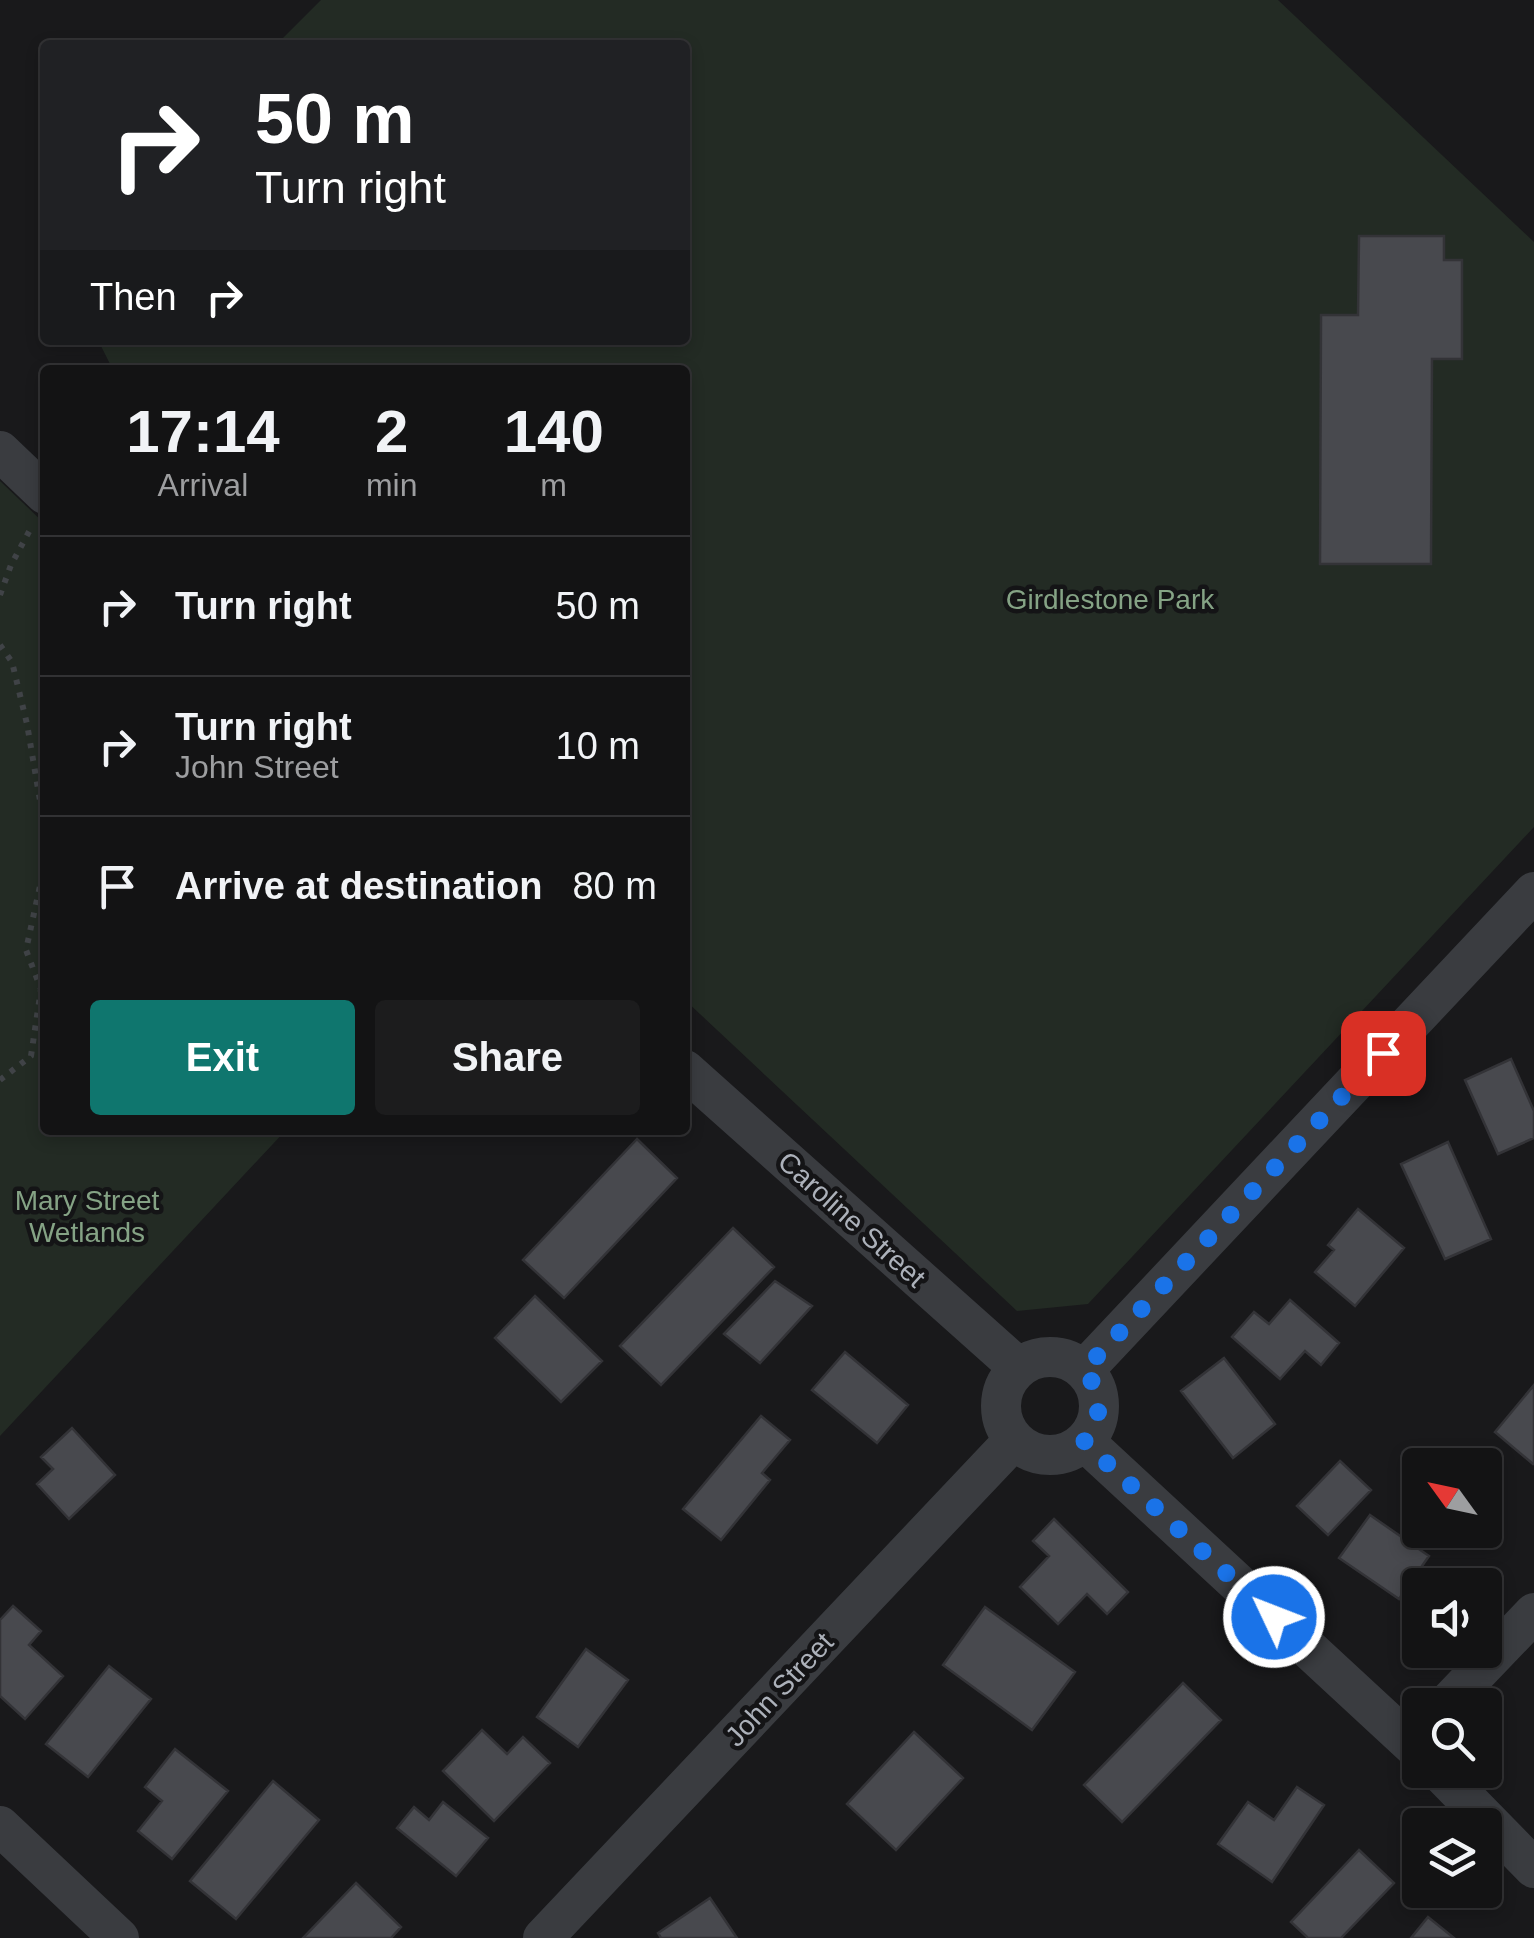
<!DOCTYPE html>
<html lang="en">
<head>
<meta charset="utf-8">
<style>
  :root { --surface:#131314; --page:#1c1c1d; --text:#f1f3f6; --muted:#9d9ea0; --line:#323234; --accent:#0f766e }
  body { margin:0; font-family:Arial,sans-serif; background:var(--page); color:var(--text); height:100vh; display:flex; flex-direction:column; font-size:38px; white-space:nowrap }
  * { box-sizing:border-box; margin:0 }
  p { font-size:32px; color:var(--muted) }
  .icon { flex:none; width:55px; height:55px; fill:none; stroke:currentColor; stroke-width:2; stroke-linecap:round; stroke-linejoin:round }
  .map { position:relative; flex:1; overflow:hidden }
  .side { position:absolute; left:40px; top:365px; width:650px; height:770px; display:flex; flex-direction:column; background:var(--surface); border-radius:10px; box-shadow:0 5px 15px #0003,0 0 0 2px var(--line) }
  .side>* { flex:none }
  .top-card { position:absolute; left:40px; top:40px; width:650px; height:305px; border-radius:10px; box-shadow:0 5px 15px #0003,0 0 0 2px var(--line); background:#202124; color:#fff; overflow:hidden }
  .needle { width:65px; rotate:303deg }
  .controls { position:absolute; left:1402px; top:1448px; display:grid; gap:20px }
  .controls a { display:grid; place-items:center; width:100px; height:100px; border-radius:10px; background:var(--surface); box-shadow:0 5px 15px #0003,0 0 0 2px var(--line); font-size:50px }
  .pin { position:absolute; display:grid; place-items:center; width:85px; height:85px; color:#fff; margin:-42px; border-radius:20px; box-shadow:0 5px 15px #0006 }
  .me { position:absolute; width:110px; margin:-55px; rotate:313deg; stroke-linejoin:round; filter:drop-shadow(0 0 8px #0008) }
  .turn { display:flex; align-items:center; gap:35px; height:210px; padding:0 50px; font-size:45px }
  .turn .icon { width:130px; height:130px; stroke-width:2.5 }
  .turn b { display:block; font-size:70px; line-height:85px }
  .then { display:flex; align-items:center; height:95px; padding:0 50px; background:#0003; gap:20px; font-size:38px }
  .eta { display:flex; justify-content:space-evenly; align-items:center; height:170px; text-align:center }
  .eta b { font-size:60px; font-weight:800; line-height:70px }
  .cta { display:flex; gap:20px; margin-top:auto; padding:20px 50px }
  .cta a { flex:1; height:115px; border-radius:10px; background:var(--accent); color:#fff; font-size:40px; font-weight:800; line-height:115px; text-align:center }
  .cta a+a { background:var(--page); color:var(--text) }
  ul { padding:0; list-style:none }
  li { display:flex; align-items:center; gap:30px; height:140px; padding:0 50px; border-top:2px solid var(--line) }
  li div { flex:1 }
  li b { display:block; font-size:38px }
  li em { font-style:normal }
  .map>svg:first-child { display:block }
  .green { fill:#232b24 }
  .building { fill:#48494e; stroke:#333337; stroke-width:2.5 }
  .lines { fill:none; stroke-linecap:round; stroke-linejoin:round }
  .path { stroke:#404347; stroke-width:6; stroke-dasharray:5 8; stroke-linecap:butt }
  .minor { stroke:#3a3c40; stroke-width:40 }
  .route { stroke:#1a73e8; stroke-width:18; stroke-dasharray:0 32.4 }
  .labels { text-anchor:middle; stroke-width:9; stroke-linejoin:round; paint-order:stroke }
  .park-label { font-size:28px; fill:#85a385; stroke:#141416 }
  .street-label { font-size:28px; fill:#acb1ba; stroke:#141416 }
</style>
</head>
<body>
<div class="map">
<svg width="1534" height="1938" viewBox="0 0 1534 1938">
  <rect width="100%" height="100%" fill="#19191b"/>
  <path class="green" d="M321,0H1278L1534,242V827L1088,1304L1017,1311L685,1000V370H113L98,340H685V45H276Z
    M0,481L45,524V1130H286L0,1436Z"/>
  <path class="building" d="M1359,236H1444V260H1462V359H1432L1431,564H1320L1321,315H1358Z
    M1511,1059L1534,1111V1138L1498,1154L1465,1080Z
    M637,1139L677,1178L564,1298L523,1260Z
    M1448,1142L1491,1239L1445,1259L1401,1164Z
    M1358,1209L1404,1248L1355,1306L1315,1272L1334,1250L1328,1245Z
    M733,1228L774,1267L661,1385L620,1346Z
    M775,1281L812,1306L760,1363L724,1334Z
    M535,1296L602,1361L561,1402L495,1338Z
    M1290,1300L1339,1343L1321,1365L1305,1351L1280,1379L1232,1337L1254,1312L1269,1324Z
    M845,1352L908,1405L877,1443L812,1390Z
    M1224,1358L1275,1424L1233,1458L1181,1391Z
    M1534,1385V1463L1533,1464L1495,1432Z
    M761,1416L790,1440L762,1473L770,1480L721,1540L683,1509Z
    M72,1428L115,1475L69,1519L37,1484L53,1469L41,1457Z
    M1340,1461L1371,1490L1328,1535L1297,1506Z
    M1370,1515L1429,1556L1399,1599L1339,1558Z
    M1054,1519L1128,1592L1107,1614L1087,1594L1058,1624L1020,1587L1049,1556L1033,1541Z
    M1453,1530H1479L1466,1543Z
    M13,1606L41,1631L29,1645L63,1676L25,1719L0,1696V1620Z
    M985,1607L1075,1672L1032,1730L943,1665Z
    M586,1649L628,1680L578,1747L537,1717Z
    M109,1666L151,1699L88,1777L46,1744Z
    M1183,1683L1221,1720L1122,1822L1084,1785Z
    M482,1730L507,1754L523,1737L550,1763L494,1821L443,1771Z
    M914,1732L963,1778L896,1850L847,1804Z
    M175,1749L228,1791L172,1859L138,1831L162,1801L145,1787Z
    M273,1781L319,1820L236,1919L190,1881Z
    M1297,1787L1324,1805L1272,1882L1218,1844L1248,1802L1274,1820Z
    M443,1802L488,1838L456,1876L397,1828L414,1807L429,1820Z
    M1359,1850L1394,1883L1341,1938H1308L1291,1922Z
    M356,1883L401,1927L391,1938H303Z
    M710,1898L737,1938H661L658,1933Z
    M1428,1917L1454,1938H1411Z"/>
  <g class="lines">
    <path class="path" d="M0,595L11,565L31,528
      M0,645L12,662L27,724L45,830
      M0,1080L31,1056L41,989L26,950L45,863"/>
    <path class="minor" d="M0,451L45,494
      M685,1070L1019,1368
      M1001 1406a49 49 0 1 1 98 0a49 49 0 1 1-98 0Z
      M1084,1370L1534,892
      M1084,1441L1420,1752
      M1446,1705L1534,1613
      M1438,1770L1534,1868
      M0,1826L119,1938
      M543,1938L1014,1440"/>
  </g>
  <g class="lines">
    <path class="route" d="M1274,1617L1084,1442C1103,1415 1104,1396 1084,1370L1383,1053"/>
  </g>
  <g class="labels">
    <g class="park-label">
      <text x="1110" y="609">Girdlestone Park</text>
      <text x="87" y="1210">Mary Street<tspan x="87" dy="32">Wetlands</tspan></text>
    </g>
    <g class="street-label">
      <text transform="translate(852 1219) rotate(42)" y="10">Caroline Street</text>
      <text transform="translate(779 1689) rotate(-47)" y="10">John Street</text>
    </g>
  </g>
</svg>
<div class="controls">
<a><svg class="needle" viewBox="-14 -14 28 28"><path d="M0-13l5 13h-10z" fill="#e53935"/><path d="M0 13l5-13h-10z" fill="#9d9ea0"/></svg></a>
<a><svg class="icon" aria-label="sound" viewBox="0 0 24 24"><path d="M4 9h4l5-4v14l-5-4H4zM17 9q2 3 0 6"/></svg></a>
<a><svg class="icon" aria-label="search" viewBox="0 0 24 24"><circle cx="10" cy="10" r="6"/><path d="M15 15l6 6"/></svg></a>
<a><svg class="icon" aria-label="layers" viewBox="0 0 24 24"><path d="M12 4l9 5-9 5-9-5zM3 14l9 5 9-5"/></svg></a>
</div>
<div class="pin" style="left:1383px;top:1053px;background:#d93025"><svg class="icon" aria-label="arrive" viewBox="0 0 24 24"><path d="M6 21V4h12l-3 4 3 4H6"/></svg></div>
<svg class="me" style="left:1274px;top:1617px" viewBox="-20 -20 40 40"><circle r="17" fill="#1a73e8" stroke="#fff" stroke-width="3"/><path d="M0-11L8 9 0 5-8 9z" fill="#fff"/></svg>
<div class="top-card">
<div class="turn"><svg class="icon" aria-label="right" viewBox="0 0 24 24"><path d="M7 20v-9h11M14 6l5 5-5 5"/></svg><div><b>50 m</b>Turn right</div></div>
<div class="then">Then<svg class="icon" aria-label="right" viewBox="0 0 24 24"><path d="M7 20v-9h11M14 6l5 5-5 5"/></svg></div>
</div>
<section class="side">
<div class="eta">
<div><b>17:14</b><p>Arrival</p></div>
<div><b>2</b><p>min</p></div>
<div><b>140</b><p>m</p></div>
</div>
<ul>
<li><svg class="icon" aria-label="right" viewBox="0 0 24 24"><path d="M7 20v-9h11M14 6l5 5-5 5"/></svg><div><b>Turn right</b></div><em>50 m</em></li>
<li><svg class="icon" aria-label="right" viewBox="0 0 24 24"><path d="M7 20v-9h11M14 6l5 5-5 5"/></svg><div><b>Turn right</b><p>John Street</p></div><em>10 m</em></li>
<li><svg class="icon" aria-label="arrive" viewBox="0 0 24 24"><path d="M6 21V4h12l-3 4 3 4H6"/></svg><div><b>Arrive at destination</b></div><em>80 m</em></li>
</ul>
<div class="cta"><a>Exit</a><a>Share</a></div>
</section>
</div>
</body>
</html>
